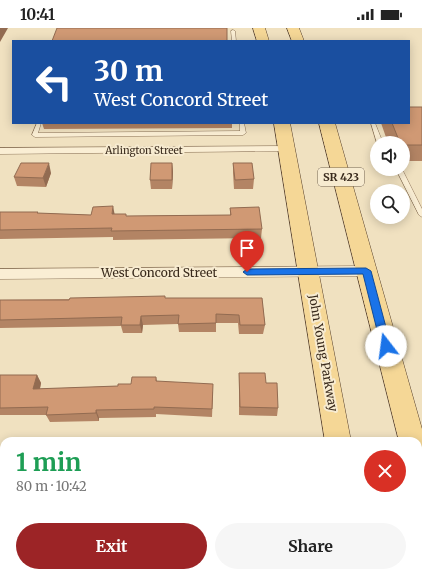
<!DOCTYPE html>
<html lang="en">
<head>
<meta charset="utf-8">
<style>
  :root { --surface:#fff; --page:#f6f6f6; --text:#222; --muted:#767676; --accent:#9c2426 }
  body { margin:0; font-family:Merriweather,serif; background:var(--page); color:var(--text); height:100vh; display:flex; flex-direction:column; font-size:15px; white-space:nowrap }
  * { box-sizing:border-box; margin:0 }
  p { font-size:13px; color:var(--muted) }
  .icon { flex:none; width:22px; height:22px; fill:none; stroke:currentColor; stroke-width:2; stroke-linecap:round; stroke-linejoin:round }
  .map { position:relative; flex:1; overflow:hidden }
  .panel { position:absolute; left:0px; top:409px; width:422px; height:140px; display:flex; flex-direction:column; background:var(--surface); border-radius:12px 12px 0 0; box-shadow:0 2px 10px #0003 }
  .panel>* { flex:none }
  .guide { position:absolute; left:12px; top:12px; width:398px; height:84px; border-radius:0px; box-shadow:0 2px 10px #0003; background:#1a4fa0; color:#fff; overflow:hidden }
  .controls { position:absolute; left:370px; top:108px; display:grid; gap:8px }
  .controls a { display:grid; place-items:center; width:40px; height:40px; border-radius:50%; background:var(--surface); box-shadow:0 2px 10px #0003; font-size:20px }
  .pin { position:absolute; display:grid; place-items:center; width:34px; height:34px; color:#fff; margin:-41px -17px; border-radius:50% 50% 50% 0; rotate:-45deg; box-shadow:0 0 4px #0007 }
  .pin .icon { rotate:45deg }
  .me { position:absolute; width:44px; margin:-22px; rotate:345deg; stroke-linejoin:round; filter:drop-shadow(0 0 3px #0008) }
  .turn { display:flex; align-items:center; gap:14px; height:84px; padding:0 16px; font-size:18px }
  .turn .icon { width:52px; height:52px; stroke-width:2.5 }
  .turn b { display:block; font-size:28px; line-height:34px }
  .round { display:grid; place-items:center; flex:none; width:42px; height:42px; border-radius:21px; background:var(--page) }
  .headline { display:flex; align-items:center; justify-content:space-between; height:68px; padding:0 16px }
  h1 { font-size:24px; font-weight:700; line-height:30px; color:#1e9e55 }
  .primary-button { display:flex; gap:8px; margin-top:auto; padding:8px 16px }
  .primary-button a { flex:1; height:46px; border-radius:24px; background:var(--accent); color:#fff; font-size:16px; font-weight:700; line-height:46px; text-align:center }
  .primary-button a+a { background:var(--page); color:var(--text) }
  .status { display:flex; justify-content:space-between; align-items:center; height:28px; padding:0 20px; background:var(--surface); direction:ltr }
  .status svg { height:11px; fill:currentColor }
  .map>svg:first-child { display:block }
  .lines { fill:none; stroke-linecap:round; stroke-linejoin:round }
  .service-casing { stroke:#8a7257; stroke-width:1 }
  .minor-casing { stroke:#8a7257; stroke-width:1 }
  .primary-casing { stroke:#57402c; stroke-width:1 }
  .service { fill:#faeed4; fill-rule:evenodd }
  .minor { fill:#faeed4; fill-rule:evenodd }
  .primary { fill:#f5d796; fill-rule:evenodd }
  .wall { fill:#b38464 }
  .shaded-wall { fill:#926b51 }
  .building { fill:#d09974; stroke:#926b51 }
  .route { fill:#1a73e8; stroke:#114b97 }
  .labels { text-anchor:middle; stroke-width:4; stroke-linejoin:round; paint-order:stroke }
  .far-street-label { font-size:10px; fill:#392a1c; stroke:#f7ebd0 }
  .shield { fill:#f7ebd0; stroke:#726452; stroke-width:1 }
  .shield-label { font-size:11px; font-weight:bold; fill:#392a1c }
  .street-label { font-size:12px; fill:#392a1c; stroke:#f7ebd0 }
</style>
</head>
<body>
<div class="status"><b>10:41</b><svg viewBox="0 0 49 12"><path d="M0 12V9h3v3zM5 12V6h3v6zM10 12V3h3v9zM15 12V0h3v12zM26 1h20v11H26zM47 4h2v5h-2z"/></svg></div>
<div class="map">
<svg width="422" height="549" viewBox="0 0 422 549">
  <rect width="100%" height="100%" fill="#f0e1c0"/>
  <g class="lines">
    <defs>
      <path id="service" d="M233,2L235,3L236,13H232L231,3Z
        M37,95H41L38,105L240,103V95H244L246,105L243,107L35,109L32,107Z
        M371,95H375L383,115H377Z
        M396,141H402L422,181V189L419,187Z"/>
      <path id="minor" d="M287,118L291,119L293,121L291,123L0,126V120Z
        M367,238L372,239L374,243L372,247L367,248L0,251V241Z
        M0,441H4V461H0Z"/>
      <path id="primary" d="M253,0H265L269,13H257Z
        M287,0H299L304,13H292Z
        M274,95H290L351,413H325Z
        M319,95H335L422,401V421L418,423L422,425V467L418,465V413H399Z
        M345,545H377V549H345Z"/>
    </defs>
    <use href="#service" class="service-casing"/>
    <use href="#minor" class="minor-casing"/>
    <use href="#primary" class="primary-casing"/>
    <use href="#service" class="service"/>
    <use href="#minor" class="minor"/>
    <use href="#primary" class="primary"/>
  </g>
  <path class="wall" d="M422,79V133H403V115H388L381,95H409Z
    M42,95H232V100L44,101Z
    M172,135L173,144L172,161H151L150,152Z
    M233,135L254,151L253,161H234L233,145Z
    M51,145L46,159L17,158L14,149Z
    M230,180L262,201L261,210L113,212V209L0,211V184L91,187L115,186L127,188L230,187Z
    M165,270H262L265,297L263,306H239L238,295H216V304H179L178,296L143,297L142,305H123L121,298L0,300V272Z
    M239,345L266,355L278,380L277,388L239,387Z
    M0,347H37L41,355L40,361L118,358L131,356L156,349L157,353L213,364L212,389L156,386V389L99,390V393L50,394L46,387H0Z
    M4,545H294L295,549H261L260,547L154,549H0Z"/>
  <path class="shaded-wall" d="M0,0H8L0,14Z
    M49,135L51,145L46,159L43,150Z
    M172,135L173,144L172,161Z
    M113,178L115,188L112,186Z
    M141,288L143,297L142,305L140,297Z
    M37,347L41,355L38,369L33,361Z
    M96,382L99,390V393L96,385Z
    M62,546L65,549H61Z"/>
  <path class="building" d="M57,0H227V13H52Z
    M409,79H422V117H403V115H400L392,95H409Z
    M21,135H49L43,150L14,149Z
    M151,135H172V152H150Z
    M233,135H252L254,151L235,152Z
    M113,178L112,186H126V188L231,187L230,180L259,179L262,201L111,203L112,200L0,202V184H38L37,185L91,187L93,179Z
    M165,268V270H262L265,297H240L239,287L216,286V295L178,296L179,287L141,288L140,297H121L122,289L0,292V272H69L70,270Z
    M239,345H265L266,355H277L278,380L240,379Z
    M0,347H37L33,361L118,358V356H131L132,349H156V353L213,356L212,381L154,379V381L96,382V385L46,387L48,379L0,380Z
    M0,513H4V545H152L151,549H120V547L62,546L61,549H0Z
    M198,545H231V549H198Z
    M262,545H294L295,549H262Z"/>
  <path class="route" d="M366,240L371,243L391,318L390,320H383L381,318L363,246L247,247L243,244L247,241Z"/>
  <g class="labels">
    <g class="far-street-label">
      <text x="144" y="126">Arlington Street</text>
    </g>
    <rect class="shield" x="318" y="140" width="46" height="18" rx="3"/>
    <g class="shield-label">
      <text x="341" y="153">SR 423</text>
    </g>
    <g class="street-label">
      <text x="159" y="249">West Concord Street</text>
      <text transform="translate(323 325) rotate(80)" y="4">John Young Parkway</text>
    </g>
  </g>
</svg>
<div class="controls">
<a><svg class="icon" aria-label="sound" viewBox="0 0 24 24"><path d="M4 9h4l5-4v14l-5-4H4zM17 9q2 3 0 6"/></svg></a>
<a><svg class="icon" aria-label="search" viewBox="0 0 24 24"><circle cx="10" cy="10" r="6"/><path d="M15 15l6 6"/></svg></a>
</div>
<div class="pin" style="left:247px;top:244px;background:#d93025"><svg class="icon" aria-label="arrive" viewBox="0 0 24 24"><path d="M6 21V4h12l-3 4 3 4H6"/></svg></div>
<svg class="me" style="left:386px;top:318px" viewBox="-20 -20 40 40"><circle r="19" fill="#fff"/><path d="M0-13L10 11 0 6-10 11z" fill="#1a73e8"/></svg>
<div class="guide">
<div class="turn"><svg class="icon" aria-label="left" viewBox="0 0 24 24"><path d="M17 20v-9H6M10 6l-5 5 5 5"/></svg><div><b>30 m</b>West Concord Street</div></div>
</div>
<section class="panel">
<div class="headline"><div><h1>1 min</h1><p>80 m · 10:42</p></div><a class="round" style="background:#d93025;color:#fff"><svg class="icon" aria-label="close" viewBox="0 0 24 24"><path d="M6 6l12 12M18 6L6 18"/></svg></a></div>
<div class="primary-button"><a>Exit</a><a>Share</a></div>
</section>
</div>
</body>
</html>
